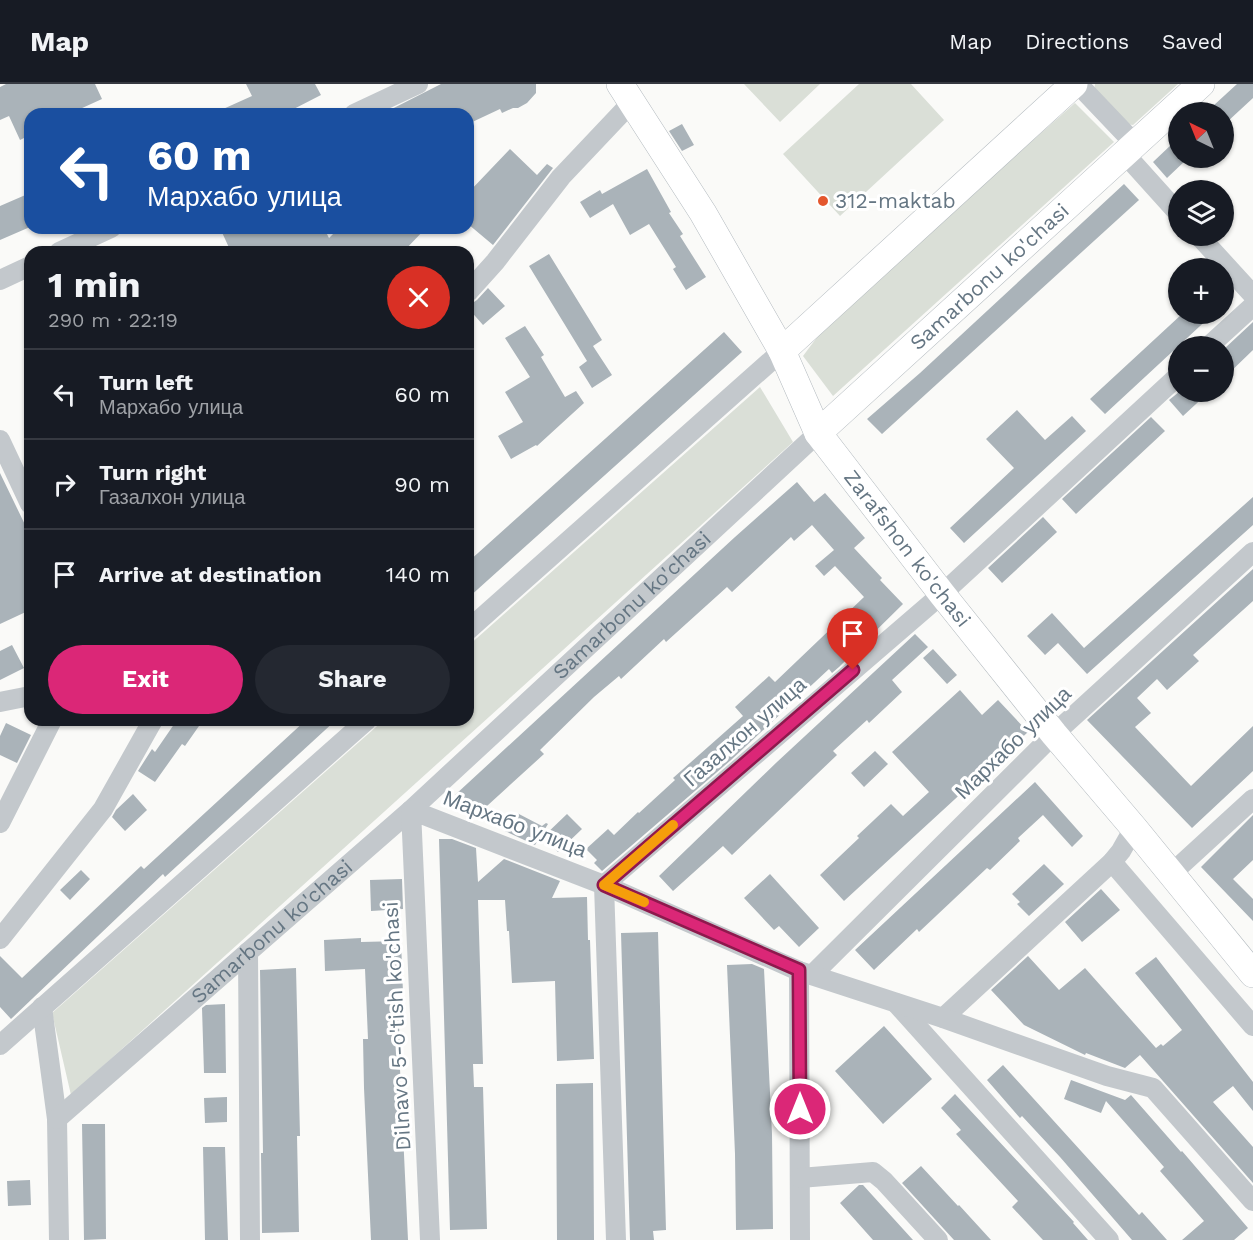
<!DOCTYPE html>
<html lang="en">
<head>
<meta charset="utf-8">
<style>
  :root { --surface:#171b24; --page:#242831; --text:#f1f3f6; --muted:#9ea1a6; --line:#363941; --accent:#db2777 }
  body { margin:0; font-family:"Work Sans",sans-serif; background:var(--page); color:var(--text); height:100vh; display:flex; flex-direction:column; font-size:22px; white-space:nowrap }
  * { box-sizing:border-box; margin:0 }
  p { font-size:20px; color:var(--muted) }
  .icon { flex:none; width:33px; height:33px; fill:none; stroke:currentColor; stroke-width:2; stroke-linecap:round; stroke-linejoin:round }
  .map { position:relative; flex:1; overflow:hidden }
  .sheet { position:absolute; left:24px; top:162px; width:450px; height:480px; display:flex; flex-direction:column; background:var(--surface); border-radius:18px; box-shadow:0 2px 4px #0004 }
  .sheet>* { flex:none }
  .hud { position:absolute; left:24px; top:24px; width:450px; height:126px; border-radius:18px; box-shadow:0 2px 4px #0004; background:#1a4fa0; color:#fff; overflow:hidden }
  .needle { width:39px; rotate:317deg }
  .tools { position:absolute; left:1168px; top:18px; display:grid; gap:12px }
  .tools a { display:grid; place-items:center; width:66px; height:66px; border-radius:50%; background:var(--surface); box-shadow:0 2px 4px #0004; font-size:30px }
  .pin { position:absolute; display:grid; place-items:center; width:51px; height:51px; color:#fff; margin:-62px -26px; border-radius:50% 50% 50% 0; rotate:-45deg; box-shadow:0 0 6px #0007 }
  .pin .icon { rotate:45deg }
  .me { position:absolute; width:66px; margin:-33px; rotate:0deg; stroke-linejoin:round; filter:drop-shadow(0 0 4px #0008) }
  .turn { display:flex; align-items:center; gap:21px; height:126px; padding:0 24px; font-size:27px }
  .turn .icon { width:78px; height:78px; stroke-width:2.5 }
  .turn b { display:block; font-size:42px; line-height:51px }
  .round { display:grid; place-items:center; flex:none; width:63px; height:63px; border-radius:32px; background:var(--page) }
  .summary { display:flex; align-items:center; justify-content:space-between; height:102px; padding:0 24px }
  h1 { font-size:36px; font-weight:700; line-height:45px }
  .action { display:flex; gap:12px; margin-top:auto; padding:12px 24px }
  .action a { flex:1; height:69px; border-radius:36px; background:var(--accent); color:#fff; font-size:24px; font-weight:700; line-height:69px; text-align:center }
  .action a+a { background:var(--page); color:var(--text) }
  ul { padding:0; list-style:none }
  li { display:flex; align-items:center; gap:18px; height:90px; padding:0 24px; border-top:2px solid var(--line) }
  li div { flex:1 }
  li b { display:block; font-size:22px }
  li em { font-style:normal }
  header { display:flex; align-items:center; gap:36px; box-sizing:border-box; height:84px; padding:0 30px; background:var(--surface); border-bottom:2px solid var(--line) }
  header strong { font-size:28px }
  nav { display:flex; gap:33px; margin-inline-start:auto; font-size:21px }
  .map>svg:first-child { display:block }
  .green { fill:#dadfd7 }
  .building { fill:#aab3b9 }
  .lines { fill:none; stroke-linecap:round; stroke-linejoin:round }
  .secondary-casing { stroke:#b3babf; stroke-width:28 }
  .street { stroke:#c3c8cc; stroke-width:20 }
  .secondary { stroke:#fff; stroke-width:27 }
  .route-casing { stroke:#8e194d; stroke-width:15 }
  .route { stroke:#db2777; stroke-width:10 }
  .slow { stroke:#f59e0b; stroke-width:10 }
  .poi-dot { fill:#e4572e; stroke:#fff; stroke-width:2 }
  .labels { text-anchor:middle; stroke-width:6; stroke-linejoin:round; paint-order:stroke }
  .poi-label { font-size:21px; fill:#657683; stroke:#fff; text-anchor:start }
  .street-label { font-size:21px; fill:#657683; stroke:#fff }
</style>
</head>
<body>
<header>
<strong>Map</strong>
<nav><a>Map</a><a>Directions</a><a>Saved</a></nav>
</header>
<div class="map">
<svg width="1253" height="1156" viewBox="0 0 1253 1156">
  <rect width="100%" height="100%" fill="#fafaf8"/>
  <path class="green" d="M744,0H820L780,38Z
    M859,0H911L944,36L840,132L783,70Z
    M1095,0H1178L1133,41L1126,40L1094,7Z
    M1075,19L1114,58L833,312L803,272L830,236Z
    M760,303L793,358L71,1011L52,929L384,636H468V562Z"/>
  <path class="building" d="M6,0H95L102,15L69,30H30V51L20,56L9,32L0,36V3Z
    M246,0H315L321,11L284,30H212L252,12Z
    M441,0H536V9L527,19L518,24H513L502,29L500,25L468,40V30H382Z
    M1237,0H1253V14L1227,38L1224,34V28H1219L1213,22Z
    M682,40L694,61L682,67L669,47Z
    M1172,60L1179,68V74L1186,76L1167,94L1153,78Z
    M510,65L537,91L547,80L553,84L493,161L468,140V109Z
    M647,85L671,128L669,129L683,150L680,152L706,193L686,206L673,185L676,183L649,140L630,151L613,120L590,134L580,118L600,106L602,110Z
    M1124,100L1139,116L882,350L867,335L920,289Z
    M30,109V143L0,156V122Z
    M220,144H324L329,154L339,144H426L403,168H231Z
    M549,170L602,256L593,262L612,291L592,304L579,283L587,277L529,182Z
    M488,204L505,222L483,241L468,224V222L477,216Z
    M1182,230H1213L1105,330L1090,315Z
    M1253,238V266L1224,294V265Z
    M525,242L544,271L541,273L565,313L576,307L584,319L537,362L536,361L511,375L498,352L523,338L505,308L530,293L505,254Z
    M724,248L742,268L468,514V478Z
    M1179,308H1209L1183,332L1169,316Z
    M1017,326L1045,356L1072,332L1086,347L964,459L950,444L1014,384L986,355Z
    M1151,333L1165,347L1076,430L1062,415Z
    M0,389L30,451V526L0,540Z
    M797,398L814,418L825,409L865,454L854,464L882,494L880,496L903,520L839,583L832,589L829,585L731,676L602,787L594,779L597,776L586,765L608,745L614,751L638,728L639,729L675,696L673,694L743,632L735,623L769,592L775,598L864,513L835,482L824,492L815,482L834,466L812,441L794,457L791,453L732,508L727,503L666,558L664,555L621,595L619,592L594,613L540,666L544,670L476,732L455,711L735,453Z
    M1253,413V441L1087,590L1058,559L1045,571L1027,552L1052,529L1084,564Z
    M1043,433L1057,448L1002,499L988,484Z
    M1253,485V517L1193,571L1199,577L1167,606L1157,595L1137,614L1151,629L1135,643L1191,702L1253,642V687L1192,744L1087,636Z
    M915,550L928,563L892,596L902,608L869,639L867,636L833,667L837,671L732,771L723,762L673,807L659,792L777,678Z
    M12,561L24,584L0,596V567Z
    M933,565L957,591L947,600L923,574Z
    M960,606L982,631L998,616L1028,648L844,817L820,791L859,754L857,752L891,720L903,732L929,708L892,668Z
    M177,636H191L199,642L185,662L182,660L155,698L138,687L152,665L155,668Z
    M306,636H336L165,793L163,790L11,935L0,923V872L22,894L141,782L144,785Z
    M6,639L31,651L17,679L0,671V652Z
    M875,667L888,680L864,703L851,689Z
    M1035,698L1083,752L1072,763L1043,731L1018,754L1020,757L990,786L987,784L919,848L917,845L874,886L855,866Z
    M133,710L147,726L125,747L112,733L116,726Z
    M517,729L542,742L546,739L548,740L535,761L505,747Z
    M567,730L582,745L558,768L543,753Z
    M1253,731V776L1233,795L1253,815V837L1201,783Z
    M439,755H452L476,764L478,798L504,775L560,797L552,814L587,813L588,856H590L594,975L557,977L555,897L512,899L509,847H507L505,816H478L483,980H473L474,1003H483L487,1145L450,1146Z
    M1044,780L1064,800L1029,832L1017,820L1020,818L1012,810Z
    M81,786L90,795L70,816L60,806Z
    M770,790L819,844L799,863L779,842L774,846L744,814Z
    M402,795L403,825L371,827L370,796Z
    M1101,805L1120,826L1082,858L1065,838Z
    M658,848L666,1146L653,1147L654,1156H630L621,849Z
    M361,854V858L401,857L404,935H399L400,985L408,1156H371L364,1004L363,955H368L365,885L325,887L324,856Z
    M1028,872L1059,906L1085,884L1156,964L1161,960L1163,962L1182,946L1135,889L1156,873L1253,998V1027L1233,1002L1213,1018L1253,1063V1099L1140,971L1125,984L1086,969L1085,971L1024,941L991,906Z
    M752,880L764,885L772,1050L773,1145L736,1146L735,1070L727,881Z
    M296,884L300,1052H297L299,1148L262,1149L261,1069H263L260,886Z
    M225,920L226,989H204L202,924L206,921Z
    M884,942L932,995L883,1040L835,987Z
    M1003,981L1139,1131L1142,1128L1167,1156H1132L1060,1073L1022,1032L1020,1034L987,996Z
    M1071,996L1125,1016L1131,1011L1181,1068L1182,1067L1248,1144L1234,1156H1182L1204,1137L1160,1087L1164,1083L1106,1017L1101,1029L1064,1015Z
    M593,999L594,1156H557L556,1000Z
    M955,1010L1074,1138L1073,1139L1088,1156H1043L1012,1123L1018,1117L956,1050L961,1046L941,1024Z
    M227,1013V1038L205,1039L204,1014Z
    M82,1040H105L106,1155L84,1156Z
    M203,1063H225L228,1156H205Z
    M921,1082L958,1122L959,1121L991,1156H954L902,1099Z
    M30,1096L31,1121L8,1122L7,1097Z
    M859,1101H863L913,1156H873L840,1119Z"/>
  <g class="lines">
    <defs>
      <g id="secondary">
        <path id="s2" d="M620,0L703,129L782,267L818,349L942,510L1054,650L1134,744L1253,890"/>
        <path d="M782,267L1074,0"/>
        <path id="s3" d="M818,349L1201,0"/>
      </g>
    </defs>
    <use href="#secondary" class="secondary-casing"/>
    <g class="street">
      <path d="M1078,0L1135,60"/>
      <path d="M354,30L418,0"/>
      <path d="M1124,69L1179,130"/>
      <path d="M1199,152L1253,211"/>
      <path d="M59,168L111,144"/>
      <path d="M0,196L30,182"/>
      <path d="M468,208L495,178L561,93L631,19"/>
      <path d="M1209,262L1253,222"/>
      <path d="M0,356L30,420"/>
      <path d="M468,546L782,267"/>
      <path d="M0,618L30,612"/>
      <path d="M0,739L52,636"/>
      <path d="M1112,778L1253,942"/>
      <path d="M1171,790L1253,715"/>
      <path d="M0,855L103,725L153,636"/>
      <path d="M248,868L250,1156"/>
      <path d="M799,887L800,1156"/>
      <path d="M812,891L1054,650L1253,468"/>
      <path d="M896,919L1109,1156"/>
      <path d="M42,923L57,1035L59,1156"/>
      <path d="M943,934L1112,778L1121,767L1134,744"/>
      <path d="M0,961L367,636"/>
      <path id="s1" d="M57,1035L411,726L818,349"/>
      <path d="M800,1094L873,1088L884,1097L938,1156"/>
      <path d="M430,1156L411,726L604,801L799,887L943,934L1107,992L1153,1004L1253,1117"/>
      <path d="M616,1156L604,801L942,510L1179,291"/>
    </g>
    <use href="#secondary" class="secondary"/>
  </g>
  <g class="lines">
    <defs>
      <path id="route" d="M800,1025L799,886L604,801L853,586"/>
    </defs>
    <use href="#route" class="route-casing"/>
    <use href="#route" class="route"/>
    <path class="slow" d="M644,818L604,801L673,741"/>
  </g>
  <circle class="poi-dot" cx="823" cy="117" r="6"/>
  <g class="labels">
    <g class="poi-label">
      <text x="835" y="124">312-maktab</text>
    </g>
    <g class="street-label">
      <text dy="7" stroke="none"><textPath href="#s3" startOffset="232">Samarbonu ko'chasi</textPath></text>
      <text dy="7" stroke="none"><textPath href="#s2" startOffset="548">Zarafshon ko'chasi</textPath></text>
      <text dy="7" stroke="none"><textPath href="#s1" startOffset="771">Samarbonu ko'chasi</textPath></text>
      <text transform="translate(745 648) rotate(-41)" y="7">Газалхон улица</text>
      <text transform="translate(1013 659) rotate(-44)" y="7">Мархабо улица</text>
      <text transform="translate(515 740) rotate(21)" y="7">Мархабо улица</text>
      <text dy="7" stroke="none"><textPath href="#s1" startOffset="285">Samarbonu ko'chasi</textPath></text>
      <text transform="translate(397 942) rotate(-93)" y="7">Dilnavo 5-o'tish ko'chasi</text>
    </g>
  </g>
</svg>
<div class="tools">
<a><svg class="needle" viewBox="-14 -14 28 28"><path d="M0-13l5 13h-10z" fill="#e53935"/><path d="M0 13l5-13h-10z" fill="#9ea1a6"/></svg></a>
<a><svg class="icon" aria-label="layers" viewBox="0 0 24 24"><path d="M12 4l9 5-9 5-9-5zM3 14l9 5 9-5"/></svg></a>
<a>+</a>
<a>−</a>
</div>
<div class="pin" style="left:853px;top:586px;background:#d93025"><svg class="icon" aria-label="arrive" viewBox="0 0 24 24"><path d="M6 21V4h12l-3 4 3 4H6"/></svg></div>
<svg class="me" style="left:800px;top:1025px" viewBox="-20 -20 40 40"><circle r="17" fill="#db2777" stroke="#fff" stroke-width="3"/><path d="M0-11L8 9 0 5-8 9z" fill="#fff"/></svg>
<div class="hud">
<div class="turn"><svg class="icon" aria-label="left" viewBox="0 0 24 24"><path d="M17 20v-9H6M10 6l-5 5 5 5"/></svg><div><b>60 m</b>Мархабо улица</div></div>
</div>
<section class="sheet">
<div class="summary"><div><h1>1 min</h1><p>290 m · 22:19</p></div><a class="round" style="background:#d93025;color:#fff"><svg class="icon" aria-label="close" viewBox="0 0 24 24"><path d="M6 6l12 12M18 6L6 18"/></svg></a></div>
<ul>
<li><svg class="icon" aria-label="left" viewBox="0 0 24 24"><path d="M17 20v-9H6M10 6l-5 5 5 5"/></svg><div><b>Turn left</b><p>Мархабо улица</p></div><em>60 m</em></li>
<li><svg class="icon" aria-label="right" viewBox="0 0 24 24"><path d="M7 20v-9h11M14 6l5 5-5 5"/></svg><div><b>Turn right</b><p>Газалхон улица</p></div><em>90 m</em></li>
<li><svg class="icon" aria-label="arrive" viewBox="0 0 24 24"><path d="M6 21V4h12l-3 4 3 4H6"/></svg><div><b>Arrive at destination</b></div><em>140 m</em></li>
</ul>
<div class="action"><a>Exit</a><a>Share</a></div>
</section>
</div>
</body>
</html>
